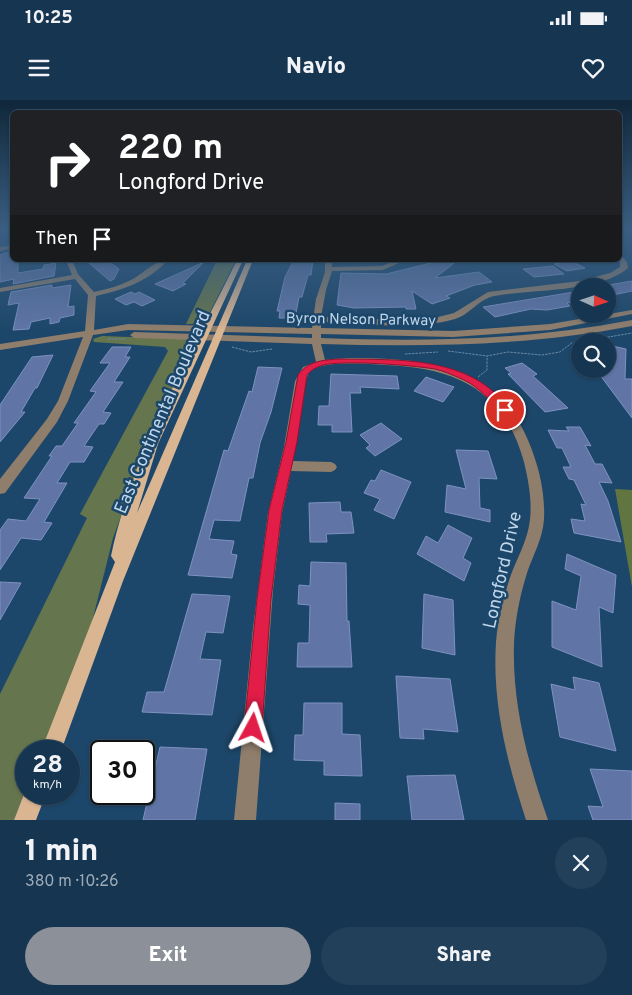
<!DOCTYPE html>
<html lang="en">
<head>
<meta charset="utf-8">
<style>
  :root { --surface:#163550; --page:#23405a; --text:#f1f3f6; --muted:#9eabb7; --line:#355067; --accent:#8c9099 }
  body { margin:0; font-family:Overpass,sans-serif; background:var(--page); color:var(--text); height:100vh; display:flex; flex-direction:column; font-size:19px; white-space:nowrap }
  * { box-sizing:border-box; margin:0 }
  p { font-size:16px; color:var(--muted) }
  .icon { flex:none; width:28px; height:28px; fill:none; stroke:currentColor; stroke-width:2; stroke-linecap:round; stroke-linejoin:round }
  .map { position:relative; height:720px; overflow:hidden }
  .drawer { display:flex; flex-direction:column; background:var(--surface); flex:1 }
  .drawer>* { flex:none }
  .banner { position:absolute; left:10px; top:10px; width:612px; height:152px; border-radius:8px; box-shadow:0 1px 4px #0004,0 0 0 1px var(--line); background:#202124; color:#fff; overflow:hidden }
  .needle { width:32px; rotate:93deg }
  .buttons { position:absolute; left:571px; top:178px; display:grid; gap:10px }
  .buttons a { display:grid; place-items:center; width:45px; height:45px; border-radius:50%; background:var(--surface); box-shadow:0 1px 4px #0004,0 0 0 1px var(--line); font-size:25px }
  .speed { position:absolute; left:15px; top:640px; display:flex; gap:10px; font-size:25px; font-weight:700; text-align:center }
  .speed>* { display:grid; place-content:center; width:65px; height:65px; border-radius:50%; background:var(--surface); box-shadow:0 1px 4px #0004,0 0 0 1px var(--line); line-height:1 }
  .speed small { font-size:12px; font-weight:400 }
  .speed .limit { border:2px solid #111; border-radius:8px; background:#fff; color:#111 }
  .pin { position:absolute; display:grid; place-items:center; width:42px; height:42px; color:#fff; margin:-21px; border:2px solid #fff; border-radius:50%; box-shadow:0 1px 5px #0007 }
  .me { position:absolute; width:55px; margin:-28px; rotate:5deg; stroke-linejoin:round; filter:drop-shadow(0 0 4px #0008) }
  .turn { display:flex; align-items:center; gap:18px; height:105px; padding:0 25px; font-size:22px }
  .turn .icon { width:65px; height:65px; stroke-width:2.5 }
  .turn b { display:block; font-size:35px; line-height:42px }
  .then { display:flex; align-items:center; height:48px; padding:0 25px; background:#0003; gap:10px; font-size:19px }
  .round { display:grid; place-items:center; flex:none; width:52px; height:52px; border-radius:26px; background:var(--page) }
  .overview { display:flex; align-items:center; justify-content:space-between; height:85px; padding:0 25px }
  h1 { font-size:30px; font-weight:800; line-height:38px }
  .button { display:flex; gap:10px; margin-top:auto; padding:10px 25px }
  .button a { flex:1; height:58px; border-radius:30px; background:var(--accent); color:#fff; font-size:20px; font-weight:800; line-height:58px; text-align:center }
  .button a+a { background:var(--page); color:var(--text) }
  .status { display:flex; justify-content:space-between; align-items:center; height:35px; padding:0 25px; background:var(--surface); direction:ltr }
  .status svg { height:14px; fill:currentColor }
  header { display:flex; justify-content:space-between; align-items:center; height:65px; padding:0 25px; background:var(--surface); font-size:22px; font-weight:800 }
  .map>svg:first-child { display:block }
  .green { fill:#65754d }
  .forest { fill:#617540 }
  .building { fill:#6075a6; stroke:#7d92c2 }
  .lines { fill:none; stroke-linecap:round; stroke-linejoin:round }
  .path { stroke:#698aa7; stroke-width:1; stroke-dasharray:2.5 1; stroke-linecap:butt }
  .minor { fill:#907e6c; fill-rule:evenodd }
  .major { fill:#dab592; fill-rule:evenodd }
  .route { fill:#e11d48; stroke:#92132f }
  .labels { text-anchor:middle; stroke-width:5; stroke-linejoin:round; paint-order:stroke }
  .far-street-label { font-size:15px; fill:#bfd6eb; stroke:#1d476a }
  .street-label { font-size:18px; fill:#bfd6eb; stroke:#1d476a }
</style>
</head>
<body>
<div class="status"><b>10:25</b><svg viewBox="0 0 49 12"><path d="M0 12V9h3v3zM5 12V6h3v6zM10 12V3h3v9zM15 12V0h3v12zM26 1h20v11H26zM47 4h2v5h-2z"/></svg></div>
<header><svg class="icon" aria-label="menu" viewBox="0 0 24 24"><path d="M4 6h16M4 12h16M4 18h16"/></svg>Navio<svg class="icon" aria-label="heart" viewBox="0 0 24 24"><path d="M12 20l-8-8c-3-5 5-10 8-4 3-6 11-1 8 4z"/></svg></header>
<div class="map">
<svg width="632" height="720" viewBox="0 0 632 720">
  <rect width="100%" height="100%" fill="#1d476a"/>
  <path class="green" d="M217,160H236L206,220L196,224H186Z
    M102,236L186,239H192L194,245L152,331L113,438L90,530L42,651H26V690L14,720H0V594L87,418L80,414L168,251L165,247L94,242L93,239Z"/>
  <path class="forest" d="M615,389L632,390V487Z"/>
  <path class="building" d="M12,151V160H18V173L43,169L44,165L56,163L54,176L13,184L14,179L0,182V155Z
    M100,160H107L119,169L114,179L110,181L89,163Z
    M294,160H313L311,175H308L302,197H299L295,218H279L280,211H277L285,177Z
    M443,160H458L435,178L479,172L492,182L475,185L446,196L450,198L432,204L412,191L416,209H406V207L354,208L337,205L341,173L386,174Z
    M571,161L585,168L567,171L554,164Z
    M204,162L183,183L186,184L173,191L155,184Z
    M553,166L564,174L534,177L523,169Z
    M632,181V191L608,196V185Z
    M52,185V188L71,185L68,207L74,206V215L60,218L59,222L50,224V218L31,222L29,229L13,230L19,203L8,205L11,192Z
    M580,191V201L567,203L570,206L547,210L531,209L495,217L483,207Z
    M131,192L135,194L139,192L155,200L142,206L134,202L126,205L115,199Z
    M608,245L626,249L625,279H632V318L597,271H608Z
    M112,247H131L125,257H130L114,282H123L103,312L111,313L104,324H99L84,346L93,347L84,362H70L57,383H67L44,422L52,423L41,440L21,438L0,470V430L8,419L26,421L40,399L24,398L52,356H49L56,346H62L78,323H74L96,292L90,291L110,263H100Z
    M53,255L37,288H35L21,312H25L0,342V305L32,257Z
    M522,263L537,274L533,276L568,308L545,312L508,274L511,273L505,268Z
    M258,267L282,268L271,312L260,343L253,378H249L240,421L214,420L209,439L234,441L231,454L237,455L232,478L188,475L224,350L228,351L249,291L252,292Z
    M331,274L397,276L399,289L360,287L361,293H350L352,332H332V325H318L319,306H329Z
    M426,277L454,287L443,302L414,291Z
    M381,323L402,339L375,356L366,348L370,345L360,335Z
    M566,327H580L591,346L585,345L595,364H602L612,383L599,382L608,401L621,442L574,433L571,419L585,421L581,404L586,405L574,380L569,379L563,367H571L562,348H557L548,330L569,331Z
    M456,350L488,351L497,379L479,378L480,408L490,410V422L445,412L447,385L466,389Z
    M381,370L411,382L394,419L374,410L380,399L364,393L371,380L375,381Z
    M340,402L341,412H351L354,433L326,434L327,442H310L309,403Z
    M448,425L472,438L463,458L471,463L464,481L417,454L426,436L438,443Z
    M567,454L616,475L613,513L599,507L602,567L552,547V501L576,510L581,476L565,469Z
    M311,462L346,463L347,521H349L352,567H297L298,543H309L310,505L298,504L299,485L310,486Z
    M0,482L21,483L0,520Z
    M192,494L230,496L223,533L206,532L200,559L221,560L212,615L142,612L147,592H164Z
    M424,494L453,500L455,555L422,548Z
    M396,576L450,579L458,632L423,629L424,639L400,638Z
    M573,577L599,583L616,651L560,637L551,584L575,590Z
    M304,603H342V634L360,635L362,676L324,675V661L294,660L295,635H303Z
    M160,647L207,649L195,720H143Z
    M590,669L632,671V720H593L588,706L603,707Z
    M455,675L464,720H412L407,676Z
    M335,703L360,704V720H335Z"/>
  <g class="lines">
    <path class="path" d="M108,239H126
      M597,239L632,233
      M232,247L251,252L272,249
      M448,251L487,256L508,252L542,255L560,252L573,242
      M405,254L438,252
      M478,277L487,270V256"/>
    <path class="minor" d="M12,145V149L0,151V147Z
      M620,154L627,162L628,168C599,193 530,189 494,196C479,199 469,215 455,219C412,231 364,223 321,222V228L453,231L550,224L632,210V214L550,230L453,237L321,234V238C426,242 529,240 632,220V226C529,246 426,247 321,244L325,260C346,257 368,258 389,259C459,263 511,285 534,356C541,376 545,398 544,419C543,438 533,455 527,473C520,495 515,520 514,543C512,605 528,663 548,720H526C507,662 492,603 496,542C498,518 504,494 512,472C518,457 526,442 529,426C533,405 529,383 524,362C504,289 455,268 385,265C368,264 324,260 310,271C308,274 307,278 306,281L293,361L331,362L335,364L337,367L335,370L331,372L291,371L282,413L273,490L256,720H234L253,528L268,413L284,347L295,281L303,267L316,262L312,244L134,238L130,235L134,232L312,238V234L128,230L93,235L68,301L57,322L5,393L0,394V379L47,319L58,301L83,237L0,250V244L85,231L88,195L75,179L0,192V188L72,175L66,160H72L78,174L94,192C107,189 119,186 131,180C143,174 155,160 168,160C149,181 123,190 96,196L94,230L128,224L312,228L316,199L325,172V160H331L332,167L382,166L397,160H406L383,170L332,171L326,190L321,217L404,220L438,217L454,213L488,192L580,181L610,173L620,167Z"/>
    <path class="major" d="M237,160H243L158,344L137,413L247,160H253L123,481L61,651H41L115,462L111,456C133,351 190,256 237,160Z
      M26,689V694H46L36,720H14Z"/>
  </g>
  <linearGradient id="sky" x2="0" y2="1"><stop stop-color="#10273a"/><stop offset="0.56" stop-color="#3a5e81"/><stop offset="1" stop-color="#3a5e81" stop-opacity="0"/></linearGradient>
  <rect width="632" height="231" fill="url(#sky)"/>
  <path class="route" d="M339,259C399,260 471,255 510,310L505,313L502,312C490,301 479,287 464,280C455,276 444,271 435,269C410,265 346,260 323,265C316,267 311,270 307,275L297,342L282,410L271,499L262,628L259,634L253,637L246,634L244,628L257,499L269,410L286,342L298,275C308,261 323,260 339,259Z"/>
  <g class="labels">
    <g class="far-street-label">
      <text transform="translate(361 219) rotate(1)" y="5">Byron Nelson Parkway</text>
    </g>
    <g class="street-label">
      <text transform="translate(162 312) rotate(-67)" y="6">East Continental Boulevard</text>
      <text transform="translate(502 470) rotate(-77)" y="6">Longford Drive</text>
    </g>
  </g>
</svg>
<div class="buttons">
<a><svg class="needle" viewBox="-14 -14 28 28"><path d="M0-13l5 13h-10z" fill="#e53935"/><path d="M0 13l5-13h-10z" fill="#9eabb7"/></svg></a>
<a><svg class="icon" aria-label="search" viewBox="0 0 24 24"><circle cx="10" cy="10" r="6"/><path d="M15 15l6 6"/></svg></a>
</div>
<div class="speed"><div>28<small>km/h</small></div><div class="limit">30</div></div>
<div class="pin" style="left:505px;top:310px;background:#d93025"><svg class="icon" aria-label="arrive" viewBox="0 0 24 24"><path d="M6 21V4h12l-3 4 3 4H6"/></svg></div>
<svg class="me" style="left:253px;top:628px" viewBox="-20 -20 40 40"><path d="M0-17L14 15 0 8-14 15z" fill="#e11d48" stroke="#fff" stroke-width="4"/></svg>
<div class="banner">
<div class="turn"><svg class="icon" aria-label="right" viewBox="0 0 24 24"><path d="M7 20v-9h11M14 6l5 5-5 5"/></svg><div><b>220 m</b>Longford Drive</div></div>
<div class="then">Then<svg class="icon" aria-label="arrive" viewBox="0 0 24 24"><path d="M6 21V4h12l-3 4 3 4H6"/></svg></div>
</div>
</div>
<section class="drawer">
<div class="overview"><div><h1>1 min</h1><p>380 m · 10:26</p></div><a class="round"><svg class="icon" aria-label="close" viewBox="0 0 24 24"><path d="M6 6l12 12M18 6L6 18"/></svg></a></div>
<div class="button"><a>Exit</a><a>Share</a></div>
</section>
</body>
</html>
